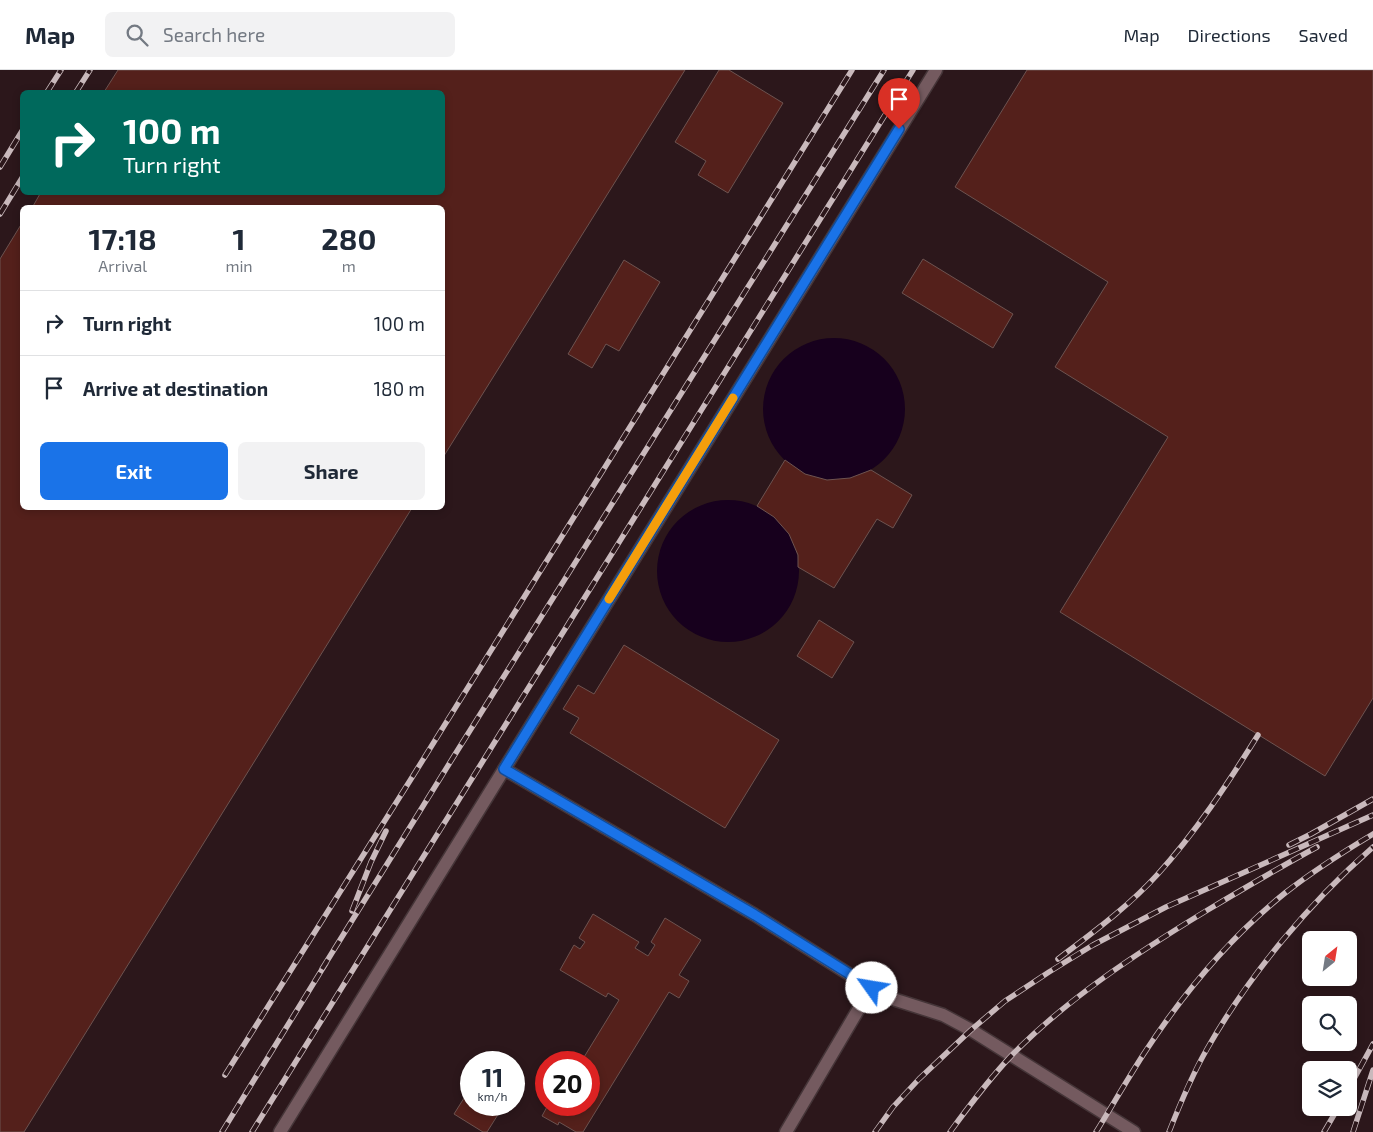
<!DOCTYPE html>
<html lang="en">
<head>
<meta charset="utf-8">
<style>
  :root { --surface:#fff; --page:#f2f2f3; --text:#1f2937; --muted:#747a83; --line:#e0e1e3; --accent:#1a73e8 }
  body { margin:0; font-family:"Exo 2",sans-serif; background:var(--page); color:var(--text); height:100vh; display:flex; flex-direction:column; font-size:19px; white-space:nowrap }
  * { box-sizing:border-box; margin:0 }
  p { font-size:16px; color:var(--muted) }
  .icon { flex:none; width:28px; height:28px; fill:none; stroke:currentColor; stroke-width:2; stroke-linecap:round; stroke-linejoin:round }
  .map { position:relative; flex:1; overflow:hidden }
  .panel { position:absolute; left:20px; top:135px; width:425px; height:305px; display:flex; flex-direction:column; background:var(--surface); border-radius:8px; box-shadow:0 2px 8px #0003 }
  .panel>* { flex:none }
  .hud { position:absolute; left:20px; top:20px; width:425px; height:105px; border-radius:8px; box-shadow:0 2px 8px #0003; background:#00695c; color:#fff; overflow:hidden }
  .needle { width:32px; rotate:30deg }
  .controls { position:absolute; left:1302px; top:861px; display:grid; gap:10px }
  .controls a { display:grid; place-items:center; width:55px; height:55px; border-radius:8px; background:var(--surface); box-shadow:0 2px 8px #0003; font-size:25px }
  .speed { position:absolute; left:460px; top:981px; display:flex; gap:10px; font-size:25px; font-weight:700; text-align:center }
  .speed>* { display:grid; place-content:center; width:65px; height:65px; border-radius:50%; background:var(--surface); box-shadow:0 2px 8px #0003; line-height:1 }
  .speed small { font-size:12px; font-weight:400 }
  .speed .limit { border:8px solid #d22; background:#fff; color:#111 }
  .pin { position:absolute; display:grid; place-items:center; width:42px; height:42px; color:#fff; margin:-51px -21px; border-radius:50% 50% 50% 0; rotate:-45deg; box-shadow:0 0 5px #0007 }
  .pin .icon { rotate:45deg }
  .me { position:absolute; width:55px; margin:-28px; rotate:302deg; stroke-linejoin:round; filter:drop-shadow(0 0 4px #0008) }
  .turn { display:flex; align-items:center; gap:18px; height:105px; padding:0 20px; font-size:22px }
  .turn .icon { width:65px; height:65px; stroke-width:2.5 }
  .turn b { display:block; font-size:35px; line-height:42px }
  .eta { display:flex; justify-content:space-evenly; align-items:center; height:85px; text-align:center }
  .eta b { font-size:30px; font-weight:700; line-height:35px }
  .action { display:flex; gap:10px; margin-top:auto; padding:10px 20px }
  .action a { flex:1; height:58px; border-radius:8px; background:var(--accent); color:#fff; font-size:20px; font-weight:700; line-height:58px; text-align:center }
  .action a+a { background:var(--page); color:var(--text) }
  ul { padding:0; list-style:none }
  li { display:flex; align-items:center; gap:15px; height:65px; padding:0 20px; border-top:1px solid var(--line) }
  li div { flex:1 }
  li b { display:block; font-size:19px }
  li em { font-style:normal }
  header { display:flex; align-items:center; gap:30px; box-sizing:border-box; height:70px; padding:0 25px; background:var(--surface); border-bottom:1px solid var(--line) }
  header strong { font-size:24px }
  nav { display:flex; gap:28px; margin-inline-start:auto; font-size:18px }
  .search { width:350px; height:45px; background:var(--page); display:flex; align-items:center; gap:12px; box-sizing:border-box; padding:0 18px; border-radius:8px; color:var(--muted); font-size:19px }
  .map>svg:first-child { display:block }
  .water { fill:#17001d }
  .building { fill:#54201b; stroke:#6d5350 }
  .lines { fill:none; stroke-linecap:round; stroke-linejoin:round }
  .lane-casing { stroke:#453538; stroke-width:15 }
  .lane { stroke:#745a5f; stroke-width:12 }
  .rail-casing { stroke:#c9b9bc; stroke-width:5.5 }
  .rail { stroke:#2c171b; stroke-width:4; stroke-dasharray:11; stroke-linecap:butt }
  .route-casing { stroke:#114b97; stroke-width:12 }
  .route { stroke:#1a73e8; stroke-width:9 }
  .slow { stroke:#f59e0b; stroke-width:9 }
</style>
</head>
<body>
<header>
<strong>Map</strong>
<div class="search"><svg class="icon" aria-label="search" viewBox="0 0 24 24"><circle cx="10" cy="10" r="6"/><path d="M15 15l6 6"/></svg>Search here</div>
<nav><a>Map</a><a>Directions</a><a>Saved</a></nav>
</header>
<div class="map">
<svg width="1373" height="1062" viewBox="0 0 1373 1062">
  <rect width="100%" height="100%" fill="#2c171b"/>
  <path class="water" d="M763 339a71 71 0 1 1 142 0a71 71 0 1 1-142 0Z
    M657 501a71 71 0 1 1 142 0a71 71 0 1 1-142 0Z"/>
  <path class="building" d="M118,0H685L442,389V138H32L41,122H442V22H104Z
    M719,0H729L783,33L728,123L698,105L706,91L675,72Z
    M1027,0H1373V628L1325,706L1060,542L1168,367L1055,297L1108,212L955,117Z
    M22,153V438H412L24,1062H0V189Z
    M923,189L1013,244L993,278L902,223Z
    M624,190L660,212L619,281L606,274L592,298L568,284Z
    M785,390L805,404L827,410L850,408L871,400L912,425L893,458L877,449L834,518L798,497V485L789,464L774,447L757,436Z
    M819,550L854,572L832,608L797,586Z
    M624,575L779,670L725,758L570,663L579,648L563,639L578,615L594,624Z
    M593,844L639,872L635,878L648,886L655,875L651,872L665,848L701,870L679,905L689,911L679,928L669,922L583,1062H576L559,1052L558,1055L542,1046L548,1035H589V992H581L619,930L608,923L606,927L560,900L574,875L580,879L585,872L579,868Z
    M471,1017V1035H504L487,1062H483L454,1044Z"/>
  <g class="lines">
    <defs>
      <path id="lane" d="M504,699L755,845L871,918
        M280,1062L936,0
        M786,1062L871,918L896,930L943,945L971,960L1134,1062"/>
    </defs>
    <use href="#lane" class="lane-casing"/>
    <use href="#lane" class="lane"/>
    <defs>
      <path id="rail" d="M47,22L61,0
        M76,22L90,0
        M0,97L22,61
        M0,144L22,108
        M1289,775L1311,764L1373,729
        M352,841L371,792L386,761
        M1058,889C1092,863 1128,837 1157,805C1196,762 1228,713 1258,665
        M322,899L454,686L884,0
        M225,1005L411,709L852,0
        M1349,1018L1373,974
        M222,1062L326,893
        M252,1062L913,0
        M875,1062L893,1037L919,1009L971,960L1005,931L1049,902L1093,875L1166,837L1373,745
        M950,1062C969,1036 989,1009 1012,985C1068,928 1137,883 1206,841C1243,819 1280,797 1317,777
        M1096,1062C1112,1036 1127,1010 1143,985C1182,925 1229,868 1285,823C1313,801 1343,782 1373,764
        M1169,1062C1180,1034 1192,1005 1207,979C1249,905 1309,833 1373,777
        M1324,1062L1338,1038
        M1353,1062L1373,1000"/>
    </defs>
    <use href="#rail" class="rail-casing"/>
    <use href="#rail" class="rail"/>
  </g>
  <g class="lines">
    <defs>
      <path id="route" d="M872,918L755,845L504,699L899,59"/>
    </defs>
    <use href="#route" class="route-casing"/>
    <use href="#route" class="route"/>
    <path class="slow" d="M609,529L733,328"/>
  </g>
</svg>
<div class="controls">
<a><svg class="needle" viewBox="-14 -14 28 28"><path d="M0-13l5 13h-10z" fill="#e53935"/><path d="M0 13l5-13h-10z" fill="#747a83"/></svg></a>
<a><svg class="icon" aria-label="search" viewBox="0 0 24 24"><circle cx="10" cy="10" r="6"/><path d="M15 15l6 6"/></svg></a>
<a><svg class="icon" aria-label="layers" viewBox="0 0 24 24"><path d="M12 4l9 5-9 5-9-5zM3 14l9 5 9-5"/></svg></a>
</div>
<div class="speed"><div>11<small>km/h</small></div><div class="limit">20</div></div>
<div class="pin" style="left:899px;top:59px;background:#d93025"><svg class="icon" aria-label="arrive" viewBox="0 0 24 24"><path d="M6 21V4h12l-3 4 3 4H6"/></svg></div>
<svg class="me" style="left:872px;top:918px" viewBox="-20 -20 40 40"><circle r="19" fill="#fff"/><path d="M0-13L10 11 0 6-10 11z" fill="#1a73e8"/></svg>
<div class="hud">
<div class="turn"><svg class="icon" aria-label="right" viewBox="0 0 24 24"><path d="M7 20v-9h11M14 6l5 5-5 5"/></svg><div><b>100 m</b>Turn right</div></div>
</div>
<section class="panel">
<div class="eta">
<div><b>17:18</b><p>Arrival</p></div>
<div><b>1</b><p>min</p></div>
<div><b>280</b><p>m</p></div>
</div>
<ul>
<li><svg class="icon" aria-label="right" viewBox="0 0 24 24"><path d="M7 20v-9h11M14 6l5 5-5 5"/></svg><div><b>Turn right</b></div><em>100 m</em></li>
<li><svg class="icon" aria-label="arrive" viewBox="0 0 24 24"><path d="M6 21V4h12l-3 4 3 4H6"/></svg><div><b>Arrive at destination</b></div><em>180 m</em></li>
</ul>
<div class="action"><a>Exit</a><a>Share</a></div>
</section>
</div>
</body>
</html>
